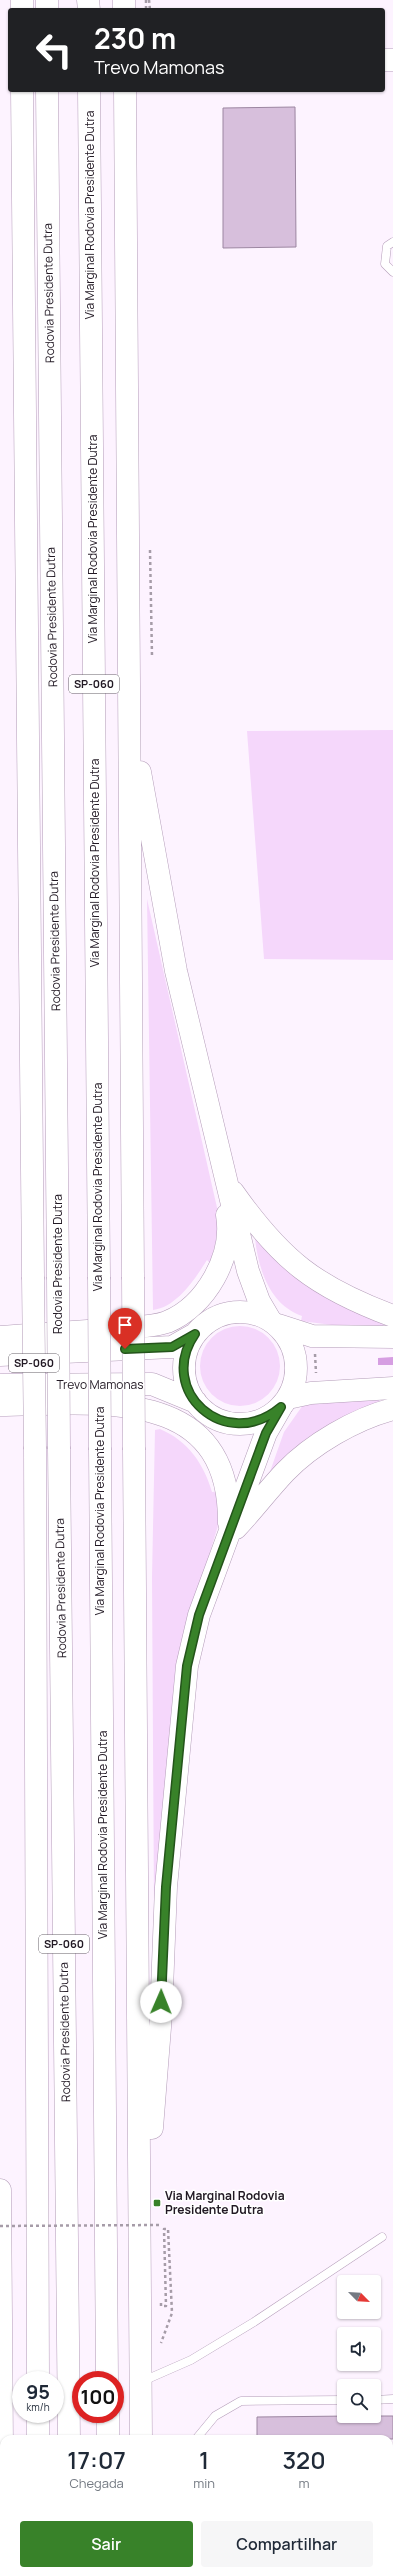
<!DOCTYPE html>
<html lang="pt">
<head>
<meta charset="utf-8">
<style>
  :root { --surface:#fff; --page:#f6f6f7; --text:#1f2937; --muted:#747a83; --accent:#388229 }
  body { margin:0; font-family:Manrope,sans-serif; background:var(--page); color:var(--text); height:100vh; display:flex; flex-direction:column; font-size:15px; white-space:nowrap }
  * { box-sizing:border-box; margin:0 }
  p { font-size:13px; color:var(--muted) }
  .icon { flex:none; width:22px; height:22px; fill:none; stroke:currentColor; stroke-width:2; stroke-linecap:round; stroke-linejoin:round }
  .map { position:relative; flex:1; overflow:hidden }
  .details { position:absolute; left:0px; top:2435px; width:393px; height:140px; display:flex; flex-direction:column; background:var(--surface); border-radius:12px 12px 0 0; box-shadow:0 1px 3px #0004 }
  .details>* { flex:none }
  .guide { position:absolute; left:8px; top:8px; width:377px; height:84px; border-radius:4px; box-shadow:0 1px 3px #0004; background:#202124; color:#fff; overflow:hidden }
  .needle { width:26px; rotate:114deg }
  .tools { position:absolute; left:337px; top:2275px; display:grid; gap:8px }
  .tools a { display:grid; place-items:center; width:44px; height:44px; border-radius:4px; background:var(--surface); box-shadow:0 1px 3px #0004; font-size:20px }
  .speed { position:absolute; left:12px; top:2371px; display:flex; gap:8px; font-size:20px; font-weight:700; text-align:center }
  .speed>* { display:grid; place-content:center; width:52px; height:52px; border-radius:50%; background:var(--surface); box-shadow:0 1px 3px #0004; line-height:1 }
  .speed small { font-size:10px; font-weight:400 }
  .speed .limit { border:6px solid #d22; background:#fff; color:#111 }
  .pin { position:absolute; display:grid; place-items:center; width:34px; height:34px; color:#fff; margin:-41px -17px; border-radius:50% 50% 50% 0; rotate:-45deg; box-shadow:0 0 4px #0007 }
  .pin .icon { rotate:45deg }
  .me { position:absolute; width:44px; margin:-22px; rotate:1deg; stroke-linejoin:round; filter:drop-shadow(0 0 3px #0008) }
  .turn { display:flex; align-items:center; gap:14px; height:84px; padding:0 20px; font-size:18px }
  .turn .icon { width:52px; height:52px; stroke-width:2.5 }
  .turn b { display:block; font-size:28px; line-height:34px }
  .eta { display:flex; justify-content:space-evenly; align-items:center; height:68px; text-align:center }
  .eta b { font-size:24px; font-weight:600; line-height:28px }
  .action { display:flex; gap:8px; margin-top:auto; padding:8px 20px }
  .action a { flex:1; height:46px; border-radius:4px; background:var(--accent); color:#fff; font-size:16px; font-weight:600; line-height:46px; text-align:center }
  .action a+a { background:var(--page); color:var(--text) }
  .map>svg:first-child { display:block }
  .green { fill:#f5d7fb }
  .water { fill:#d69ee2 }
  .building { fill:#d7bfdc; stroke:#9c86a1 }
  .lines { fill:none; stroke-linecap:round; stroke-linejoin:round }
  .lane-casing { stroke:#b49db9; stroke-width:9 }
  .secondary-casing { stroke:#b49db9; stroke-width:23 }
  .highway-casing { stroke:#b49db9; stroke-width:23 }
  .path { stroke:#a69ca8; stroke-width:2.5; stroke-dasharray:3 3; stroke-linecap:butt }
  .lane { stroke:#fff; stroke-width:8 }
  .secondary { stroke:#fff; stroke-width:22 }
  .highway { stroke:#fff; stroke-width:22 }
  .highway-bridge-casing { stroke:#b49db9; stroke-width:23; stroke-linecap:butt }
  .path-bridge { stroke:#a69ca8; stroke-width:2.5; stroke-dasharray:3 3; stroke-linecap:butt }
  .highway-bridge { stroke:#fff; stroke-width:22 }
  .route-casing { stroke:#24541b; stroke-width:10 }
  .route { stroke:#388229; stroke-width:7 }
  .poi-dot { fill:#388229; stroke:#fff; stroke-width:1.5 }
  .labels { text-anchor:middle; stroke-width:3; stroke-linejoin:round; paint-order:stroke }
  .shield { fill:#fff; stroke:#645e66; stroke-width:1 }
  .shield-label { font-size:11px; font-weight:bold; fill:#221924 }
  .street-label { font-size:12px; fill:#221924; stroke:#fff }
  .poi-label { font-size:12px; font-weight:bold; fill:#221924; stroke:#fff; text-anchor:start }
</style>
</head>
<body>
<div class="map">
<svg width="393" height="2575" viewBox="0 0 393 2575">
  <rect width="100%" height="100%" fill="#fdf3ff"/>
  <path class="green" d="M393,730V960L264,959L247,731Z
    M147,899L218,1212L219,1230L210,1263L207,1260C195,1279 177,1307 153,1310Z
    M255,1238L384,1322L383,1326L332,1325L301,1321L302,1316C270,1305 258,1269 255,1238Z
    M200 1366a40 40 0 1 1 80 0a40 40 0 1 1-80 0Z
    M377,1398L380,1402L267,1480L284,1432L303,1405Z
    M160,1429C188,1441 204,1464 212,1492L220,1491V1519L208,1559L154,1906L152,1577L155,1430Z"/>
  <path class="water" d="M393,1357V1365H378V1358Z"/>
  <path class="building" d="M295,107L296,247L223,248V108Z
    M350,2416H393V2439H257V2417Z"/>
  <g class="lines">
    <defs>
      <path id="lane" d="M393,242L387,246L385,264L393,272
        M143,2381L191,2360L254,2322L382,2237
        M374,2400L393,2399
        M196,2439L215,2416L241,2401L344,2400
        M178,2575V2571"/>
      <path id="secondary" d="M383,60H393
        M184 1368a56 56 0 1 1 112 0a56 56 0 1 1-112 0Z
        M278,1325L312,1336L393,1337
        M0,1355L172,1347L195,1334
        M0,1385L152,1384L196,1402
        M288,1398L311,1393L393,1388"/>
      <path id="highway" d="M22,0V10
        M47,0V10
        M88,0L89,10
        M124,0V10
        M22,90L33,1277
        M47,90L58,1277
        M89,90L99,1277
        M125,90L133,1277
        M140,772L176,971L248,1271L259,1301L269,1318
        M233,1192C281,1260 315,1287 393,1316
        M0,1337C41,1334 81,1332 122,1328C136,1327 153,1327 167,1322C206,1306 234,1256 227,1215
        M0,1405C98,1404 230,1384 229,1523
        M35,1449L38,2380
        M59,1449L69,2439
        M100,1450L107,2380
        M134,1450L141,2439
        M236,1528C253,1510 268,1490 285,1472C312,1444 355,1419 393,1409
        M152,2128L161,2015L166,1887L187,1666L199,1615L266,1433L281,1407
        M0,2190L3,2575
        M38,2414V2439
        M108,2414V2439
        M40,2571V2575
        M70,2571V2575
        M109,2571V2575
        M142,2571V2575"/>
    </defs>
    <use href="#lane" class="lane-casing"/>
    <use href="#secondary" class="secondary-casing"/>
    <use href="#highway" class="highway-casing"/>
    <path class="path" d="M146,0V10
      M149,0L150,10
      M150,550L152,656
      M315,1354L316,1373
      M161,2303V2306H166L164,2229H168L172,2313L161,2343"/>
    <use href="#lane" class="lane"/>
    <use href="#secondary" class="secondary"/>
    <use href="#highway" class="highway"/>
    <defs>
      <path id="highway-bridge" d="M33,1277L35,1449
        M58,1277L59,1449
        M99,1277L100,1450
        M133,1277L134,1450"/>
    </defs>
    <use href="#highway-bridge" class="highway-bridge-casing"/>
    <path class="path-bridge" d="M0,2226L159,2225"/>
    <use href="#highway-bridge" class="highway-bridge"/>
  </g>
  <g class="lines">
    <defs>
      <path id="route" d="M125,1349L172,1347L195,1334C156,1390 225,1454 281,1407L266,1433L199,1615L187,1666L166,1887L161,2002"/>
    </defs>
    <use href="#route" class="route-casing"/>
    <use href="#route" class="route"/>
  </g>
  <rect class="poi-dot" x="153" y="2199" width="8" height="8" rx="2"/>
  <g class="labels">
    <g class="shield">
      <rect x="69" y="675" width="50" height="18" rx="3"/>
      <rect x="9" y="1354" width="50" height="18" rx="3"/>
      <rect x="39" y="1935" width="50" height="18" rx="3"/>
    </g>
    <g class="shield-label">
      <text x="94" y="688">SP-060</text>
      <text x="34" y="1367">SP-060</text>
      <text x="64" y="1948">SP-060</text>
    </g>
    <g class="street-label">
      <text transform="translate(90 215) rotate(-90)" y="4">Via Marginal Rodovia Presidente Dutra</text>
      <text transform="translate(49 293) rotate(-91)" y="4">Rodovia Presidente Dutra</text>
      <text transform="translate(93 539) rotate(-90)" y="4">Via Marginal Rodovia Presidente Dutra</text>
      <text transform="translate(52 617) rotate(-91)" y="4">Rodovia Presidente Dutra</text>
      <text transform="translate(95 863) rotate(-90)" y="4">Via Marginal Rodovia Presidente Dutra</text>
      <text transform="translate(55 941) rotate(-91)" y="4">Rodovia Presidente Dutra</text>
      <text transform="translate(98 1187) rotate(-90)" y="4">Via Marginal Rodovia Presidente Dutra</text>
      <text transform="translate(58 1264) rotate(-90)" y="4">Rodovia Presidente Dutra</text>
      <text x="100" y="1389">Trevo Mamonas</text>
      <text transform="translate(100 1511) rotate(-90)" y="4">Via Marginal Rodovia Presidente Dutra</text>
      <text transform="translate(61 1588) rotate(-91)" y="4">Rodovia Presidente Dutra</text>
      <text transform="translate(103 1835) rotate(-90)" y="4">Via Marginal Rodovia Presidente Dutra</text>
      <text transform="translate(65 2032) rotate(-91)" y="4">Rodovia Presidente Dutra</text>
    </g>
    <g class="poi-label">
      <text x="165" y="2200">Via Marginal Rodovia<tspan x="165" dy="14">Presidente Dutra</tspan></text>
    </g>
  </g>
</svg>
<div class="tools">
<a><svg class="needle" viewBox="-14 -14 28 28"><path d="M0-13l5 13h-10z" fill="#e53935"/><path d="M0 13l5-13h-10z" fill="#747a83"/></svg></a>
<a><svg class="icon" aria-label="sound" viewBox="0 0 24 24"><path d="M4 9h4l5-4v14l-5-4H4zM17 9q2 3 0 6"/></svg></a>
<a><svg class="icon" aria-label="search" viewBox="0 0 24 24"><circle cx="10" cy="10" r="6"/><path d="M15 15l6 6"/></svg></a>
</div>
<div class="speed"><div>95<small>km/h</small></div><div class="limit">100</div></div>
<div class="pin" style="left:125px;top:1349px;background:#d93025"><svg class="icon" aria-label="arrive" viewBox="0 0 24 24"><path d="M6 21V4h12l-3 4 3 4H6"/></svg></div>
<svg class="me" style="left:161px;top:2002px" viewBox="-20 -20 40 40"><circle r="19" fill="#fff"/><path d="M0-13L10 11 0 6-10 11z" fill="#388229"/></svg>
<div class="guide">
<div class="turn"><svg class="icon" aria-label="left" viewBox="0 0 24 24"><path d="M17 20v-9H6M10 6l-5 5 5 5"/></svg><div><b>230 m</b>Trevo Mamonas</div></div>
</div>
<section class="details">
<div class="eta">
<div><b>17:07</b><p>Chegada</p></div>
<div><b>1</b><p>min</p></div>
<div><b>320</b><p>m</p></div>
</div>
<div class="action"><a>Sair</a><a>Compartilhar</a></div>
</section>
</div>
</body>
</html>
